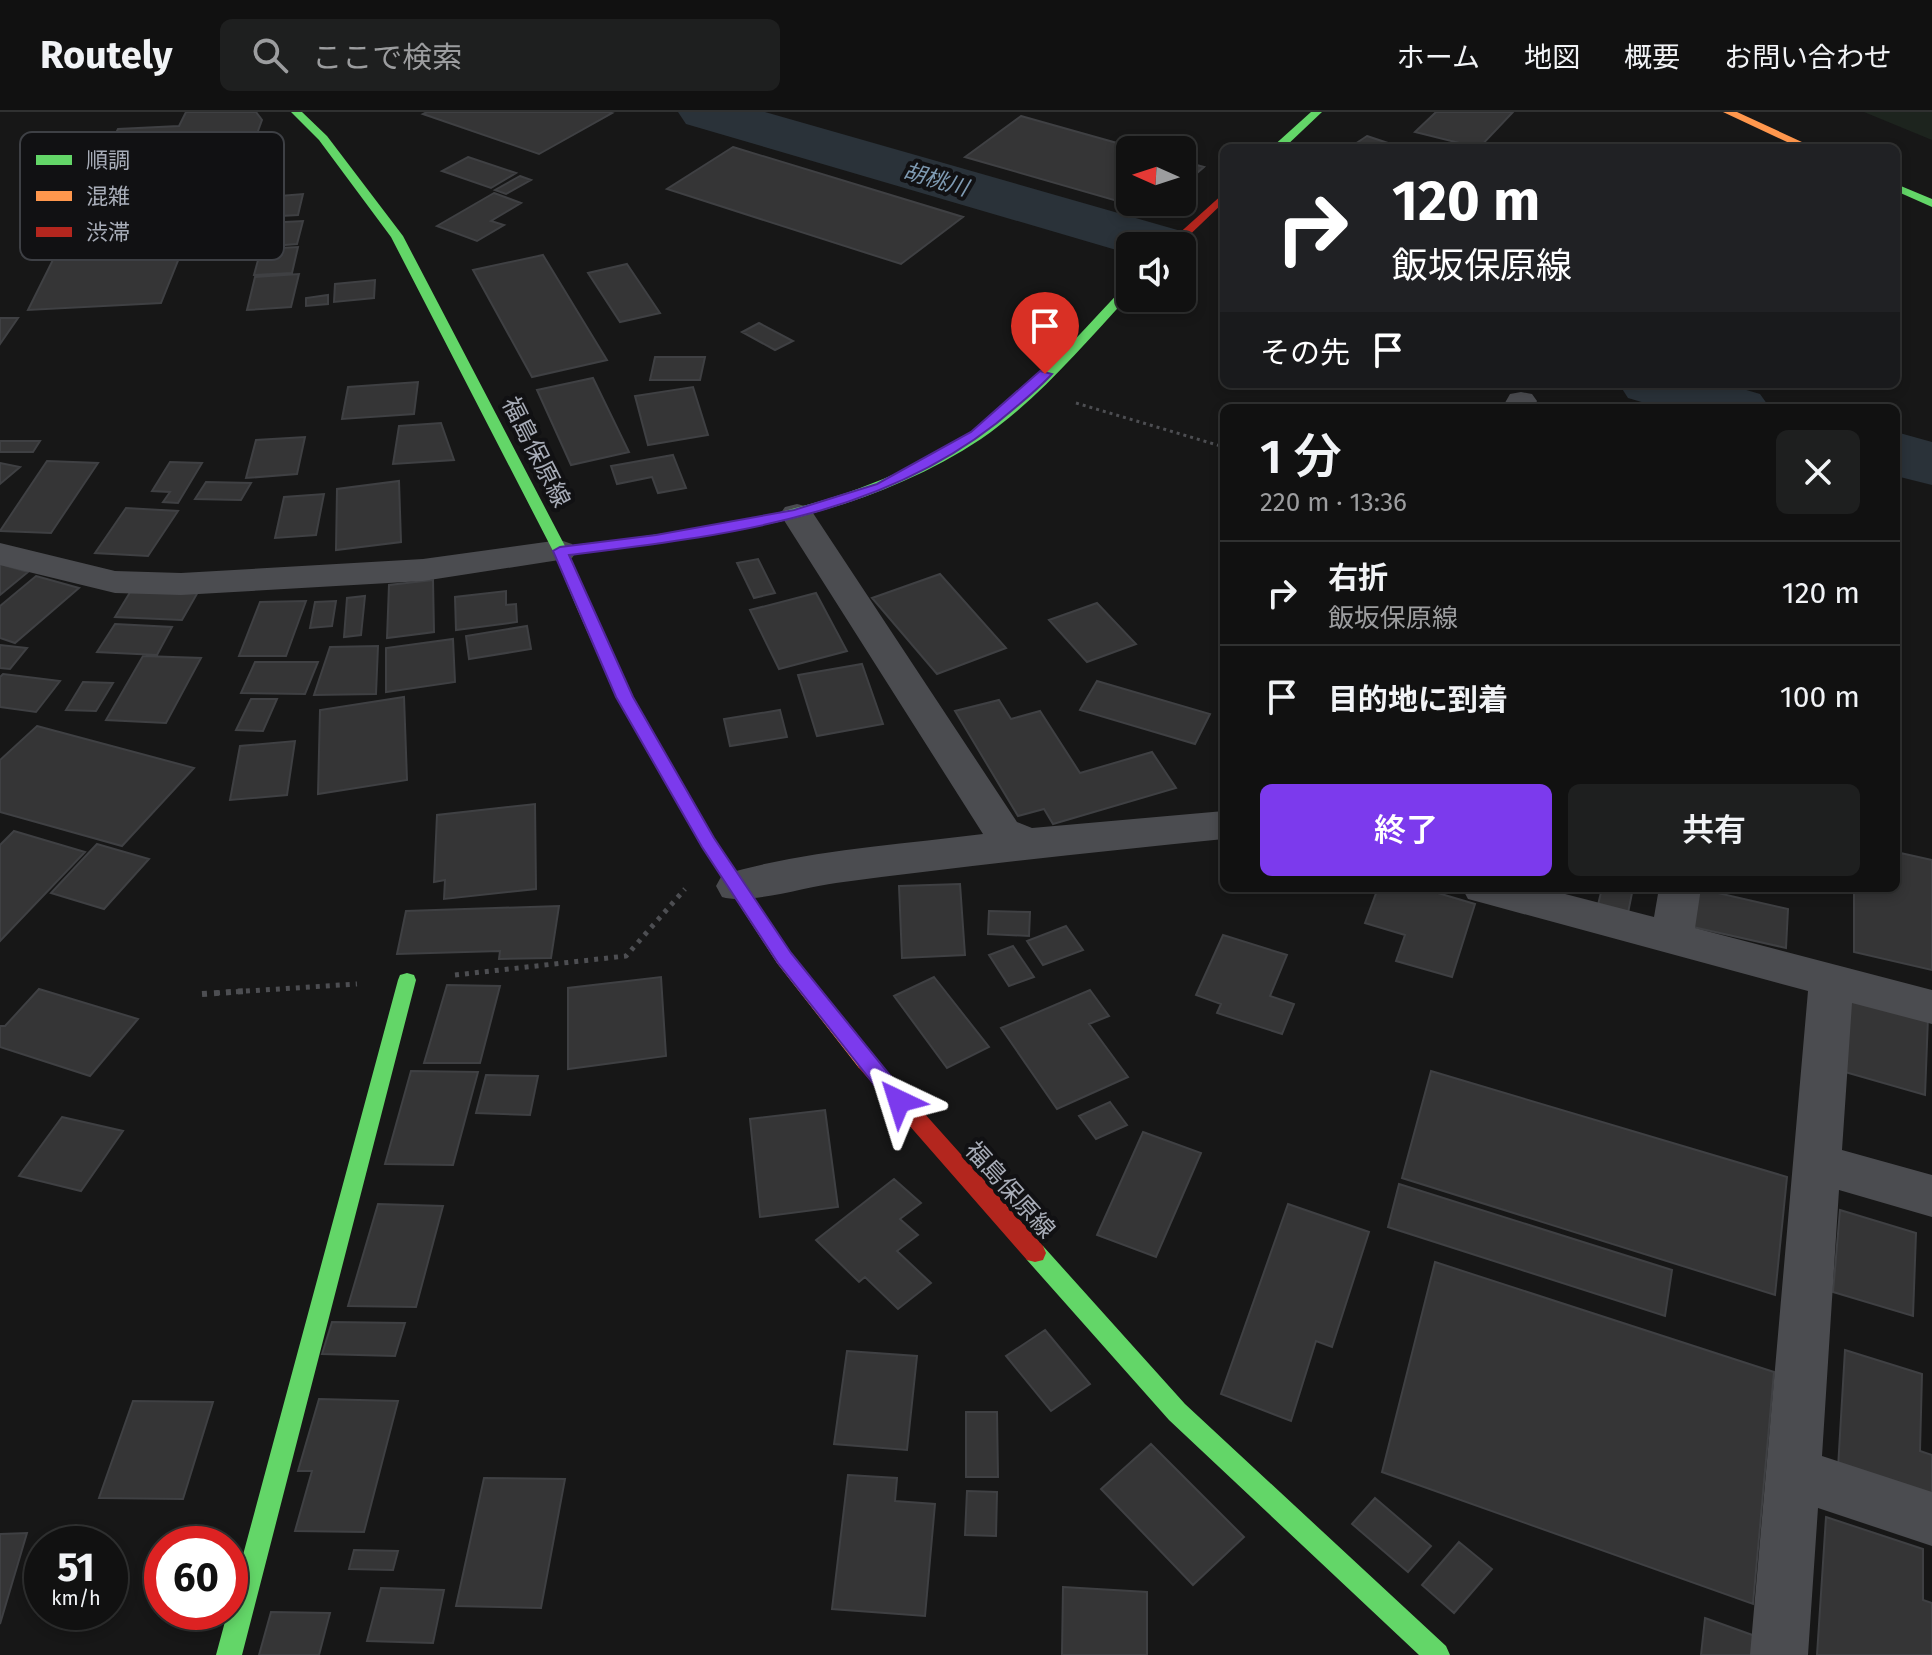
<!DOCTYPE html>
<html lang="ja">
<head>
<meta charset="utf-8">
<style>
  :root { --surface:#111; --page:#1e1f1f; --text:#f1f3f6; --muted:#9c9d9f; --line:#303131; --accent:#7c3aed }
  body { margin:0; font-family:"Fira Sans","Noto Sans JP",sans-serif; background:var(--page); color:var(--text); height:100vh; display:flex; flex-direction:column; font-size:30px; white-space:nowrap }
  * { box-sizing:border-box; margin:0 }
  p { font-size:26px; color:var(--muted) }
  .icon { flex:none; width:44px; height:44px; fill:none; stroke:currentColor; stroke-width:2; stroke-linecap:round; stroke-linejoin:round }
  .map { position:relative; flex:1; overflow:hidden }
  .drawer { position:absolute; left:1220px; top:292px; width:680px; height:488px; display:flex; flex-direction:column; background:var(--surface); border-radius:12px; box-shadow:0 4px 12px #0003,0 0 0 2px var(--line) }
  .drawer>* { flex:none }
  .hud { position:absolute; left:1220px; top:32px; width:680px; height:244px; border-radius:12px; box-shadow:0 4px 12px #0003,0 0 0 2px var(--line); background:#202124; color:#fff; overflow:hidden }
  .needle { width:52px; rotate:273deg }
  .controls { position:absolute; left:1116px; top:24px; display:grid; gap:16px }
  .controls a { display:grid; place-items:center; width:80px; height:80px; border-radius:12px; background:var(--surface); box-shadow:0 4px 12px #0003,0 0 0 2px var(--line); font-size:40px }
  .speed { position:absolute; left:24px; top:1414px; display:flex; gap:16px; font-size:40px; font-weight:700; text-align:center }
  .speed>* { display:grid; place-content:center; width:104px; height:104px; border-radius:50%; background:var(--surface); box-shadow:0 4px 12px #0003,0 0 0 2px var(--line); line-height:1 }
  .speed small { font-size:20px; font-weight:400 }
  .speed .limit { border:12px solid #d22; background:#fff; color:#111 }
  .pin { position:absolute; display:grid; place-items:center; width:68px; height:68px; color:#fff; margin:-82px -34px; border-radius:50% 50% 50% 0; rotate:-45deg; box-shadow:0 0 8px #0007 }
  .pin .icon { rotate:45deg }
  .me { position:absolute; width:88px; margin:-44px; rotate:319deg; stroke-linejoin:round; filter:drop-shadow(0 0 6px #0008) }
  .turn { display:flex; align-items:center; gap:28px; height:168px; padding:0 40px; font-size:36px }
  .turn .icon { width:104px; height:104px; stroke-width:2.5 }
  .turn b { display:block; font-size:56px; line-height:68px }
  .then { display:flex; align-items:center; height:76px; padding:0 40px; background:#0003; gap:16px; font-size:30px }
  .round { display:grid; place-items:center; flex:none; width:84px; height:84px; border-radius:12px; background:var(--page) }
  .headline { display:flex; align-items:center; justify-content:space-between; height:136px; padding:0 40px }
  h1 { font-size:48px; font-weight:600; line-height:60px }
  .action { display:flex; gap:16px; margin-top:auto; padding:16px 40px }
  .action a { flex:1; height:92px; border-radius:12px; background:var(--accent); color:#fff; font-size:32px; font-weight:600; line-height:92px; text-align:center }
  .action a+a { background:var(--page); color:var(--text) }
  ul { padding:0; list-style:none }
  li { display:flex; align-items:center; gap:24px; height:104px; padding:0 40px; border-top:2px solid var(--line) }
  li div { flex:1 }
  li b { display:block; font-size:30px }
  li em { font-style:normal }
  header { display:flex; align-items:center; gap:48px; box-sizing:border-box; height:112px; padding:0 40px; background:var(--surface); border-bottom:2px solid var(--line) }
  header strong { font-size:38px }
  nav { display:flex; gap:44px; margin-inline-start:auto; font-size:28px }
  .search { width:560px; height:72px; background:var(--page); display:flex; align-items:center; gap:20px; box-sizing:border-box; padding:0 28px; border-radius:12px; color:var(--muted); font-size:30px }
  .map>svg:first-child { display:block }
  .green { fill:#1d241e }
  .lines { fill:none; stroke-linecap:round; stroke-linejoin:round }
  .river { fill:#2a3239; fill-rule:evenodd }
  .building { fill:#353536; stroke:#3f4043; stroke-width:2 }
  .path-far2 { stroke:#4d4e52; stroke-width:3; stroke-dasharray:3 4; stroke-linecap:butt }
  .path-far1 { stroke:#4d4e52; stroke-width:5; stroke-dasharray:4 6; stroke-linecap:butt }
  .path { stroke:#4d4e52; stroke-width:6; stroke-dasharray:5 7; stroke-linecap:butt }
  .street { fill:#4b4c50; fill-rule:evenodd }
  .fast { fill:#63d668; fill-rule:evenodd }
  .slow { fill:#ff974d; fill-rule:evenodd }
  .jam { fill:#b3261e; fill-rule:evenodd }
  .route { fill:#7c3aed; stroke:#51269a; stroke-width:2 }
  .labels { text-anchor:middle; stroke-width:8; stroke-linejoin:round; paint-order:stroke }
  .far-water-label { font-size:22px; font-style:italic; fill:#7f9bb3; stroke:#111113 }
  .street-label { font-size:24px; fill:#a8adb8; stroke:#111113 }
  .key { fill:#111113; stroke:#3e4045; stroke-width:2 }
  .key-label { font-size:22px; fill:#a8adb8 }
</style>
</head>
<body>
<header>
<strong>Routely</strong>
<div class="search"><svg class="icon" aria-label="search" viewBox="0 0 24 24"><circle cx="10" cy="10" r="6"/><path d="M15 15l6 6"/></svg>ここで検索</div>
<nav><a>ホーム</a><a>地図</a><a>概要</a><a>お問い合わせ</a></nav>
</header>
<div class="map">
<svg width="1932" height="1543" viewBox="0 0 1932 1543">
  <rect width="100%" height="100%" fill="#171717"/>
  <path class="green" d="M1864,0H1932V28Z"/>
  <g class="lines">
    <path class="river" d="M678,0H765L1188,121L1197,134L1188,147L1182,148V134H1130V142L686,12Z
      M1619,272H1726L1760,282L1770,296H1662L1628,286Z
      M1896,320L1932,330V373L1896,364Z"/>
  </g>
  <path class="building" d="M186,0H256L262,8L251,38L222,39L161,191L28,198L118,17L179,14Z
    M427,0H608L612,1L539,42L423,2Z
    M1436,0H1513L1479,36L1415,20Z
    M1021,4L1142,38H1130V90H1163L1152,99L965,45Z
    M1367,24L1403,36H1349Z
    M733,35L963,105L901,152L667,77Z
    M468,45L516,61L491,76L442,59Z
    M1182,49L1204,55L1182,74Z
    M520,64L531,68L506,82L495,78Z
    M494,81L521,91L491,109L504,113L477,129L437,114Z
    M303,82L298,103L263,105L268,85Z
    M303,109L297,132L260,135L266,111Z
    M298,135L292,161L254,163L261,137Z
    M543,143L607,248L532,265L473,158Z
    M627,152L660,201L620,210L588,161Z
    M299,162L291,195L247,198L255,165Z
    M375,168L374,186L334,190L335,172Z
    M328,183V192L306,194V186Z
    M0,206H18L0,232Z
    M759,211L793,229L775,238L742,220Z
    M655,245H705L700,268H650Z
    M593,266L629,340L571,353L537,278Z
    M418,270L414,302L342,307L348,275Z
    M693,275L708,323L648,333L635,284Z
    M441,311L454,348L393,352L399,314Z
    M305,325L297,362L246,366L256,328Z
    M0,329H40L33,340H0Z
    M673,343L686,376L658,381L652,365L617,372L611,354Z
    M47,349L98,351L51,421L0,419Z
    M170,350L202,351L178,391L163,390L170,380L152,379Z
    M0,351L20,355L0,372Z
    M399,369L401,430L336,438L337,377Z
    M206,370L251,371L241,388L195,387Z
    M324,382L316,423L275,426L284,385Z
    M126,396L178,399L148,444L95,441Z
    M758,447L775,481L754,486L737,451Z
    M0,452L28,460L0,483Z
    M940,462L1006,536L937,562L872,486Z
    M36,464L79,476L15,531L0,526V494Z
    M433,468L434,520L387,526L389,473Z
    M132,477L198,480L182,508L115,505Z
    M506,479V493L516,492L517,510L456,518L455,485Z
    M816,481L847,539L779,557L750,498Z
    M365,484L361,523L344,525L347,486Z
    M306,489L286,544H239L260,490Z
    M336,489L332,514L310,516L315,490Z
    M1097,491L1136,532L1087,550L1049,508Z
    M115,512L172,515L157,543L97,540Z
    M527,514L531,537L469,547L466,524Z
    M453,527L455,570L386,580V536Z
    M0,533L27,536L10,557L0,556Z
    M378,534L376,582L314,583L330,535Z
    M143,544L201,546L166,611L106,608Z
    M255,550H318L305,582L241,581Z
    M862,552L883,612L817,624L798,563Z
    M3,562L60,569L36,600L0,595V565Z
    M1097,569L1210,602L1195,632L1080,598Z
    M83,570L113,571L96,599L66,598Z
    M404,585L407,668L318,682L320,598Z
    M251,587H277L263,619L236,618Z
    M999,588L1011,607L1040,599L1080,661L1152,640L1176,676L1053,712L1044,697L1018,704L955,599Z
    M780,598L787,625L730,634L724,607Z
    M37,614L194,656L122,734L0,700V648Z
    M295,629L287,683L230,688L240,634Z
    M535,692L536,777L444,787L445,768L434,770L437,703Z
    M14,719L85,740L0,829V733Z
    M97,732L149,747L104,797L51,781Z
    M1896,740L1932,748V858L1854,840V776H1896Z
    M960,772L965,843L902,846L899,774Z
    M1378,776H1421L1475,792L1452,865L1396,849L1405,823L1365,811Z
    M1602,776H1633L1628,801L1598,793Z
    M1696,776L1788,797L1786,836L1693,815Z
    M559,794L551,846L499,847L500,839L397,842L406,799Z
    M989,799L1030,800L1029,824L988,822Z
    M1066,814L1083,838L1043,853L1027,829Z
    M1223,823L1287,843L1270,884L1294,892L1282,922L1217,901L1221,892L1196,883Z
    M1013,834L1034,865L1009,874L989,843Z
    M661,865L666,944L568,957V876Z
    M934,865L989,935L947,956L894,884Z
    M447,873L500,874L480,951H424Z
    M39,877L138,907L90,964L0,935V914H5Z
    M1090,878L1109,904L1089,912L1128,965L1057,997L1001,916Z
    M1850,884L1928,905L1925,983L1845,960Z
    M411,959L478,960L453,1053L385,1052Z
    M1431,959L1787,1065L1775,1183L1402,1066Z
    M486,963L538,964L530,1003L476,1001Z
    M1110,990L1127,1013L1096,1027L1079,1004Z
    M825,998L838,1095L760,1105L750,1007Z
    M62,1005L123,1019L81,1079L19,1064Z
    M1143,1020L1201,1041L1156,1145L1097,1123Z
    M894,1067L921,1091L900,1107L918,1123L897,1139L931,1171L898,1197L865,1165L859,1170L816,1128Z
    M1399,1072L1672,1158L1665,1204L1388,1115Z
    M378,1092L443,1094L416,1195L348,1194Z
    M1288,1092L1369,1120L1332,1235L1316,1229L1291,1309L1221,1282Z
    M1840,1098L1916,1121L1913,1204L1833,1180Z
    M1435,1150L1774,1260L1753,1492L1382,1360Z
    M332,1210L405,1211L395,1244L322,1242Z
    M1045,1218L1090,1272L1051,1299L1006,1244Z
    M1845,1238L1922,1262L1920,1339L1932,1343V1387L1838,1356Z
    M847,1239L917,1244L907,1338L834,1332Z
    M319,1287L398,1289L364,1420L295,1419L312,1359H298Z
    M133,1289L213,1290L183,1387L99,1386Z
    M966,1300H997L998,1365H966Z
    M1151,1332L1244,1425L1193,1473L1101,1377Z
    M848,1363L897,1366L895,1389L935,1392L925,1504L832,1497Z
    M484,1366L565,1367L541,1496L456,1494Z
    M967,1379L997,1380L996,1424L965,1423Z
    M1375,1386L1431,1434L1408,1460L1352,1412Z
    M1826,1405L1923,1437V1488L1932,1491V1543H1817Z
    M27,1421L0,1512V1422Z
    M1459,1430L1492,1457L1454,1501L1422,1473Z
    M354,1438L398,1439L393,1458L349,1457Z
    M1063,1475L1147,1480V1543H1062Z
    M381,1476L444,1478L433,1531L367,1529Z
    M271,1500L330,1501L319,1543H259Z
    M1705,1506L1758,1525L1757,1543H1701Z"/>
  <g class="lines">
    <path class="path-far2" d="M1076,291L1224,335"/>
    <path class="path-far1" d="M455,863L626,844L685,777
      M216,881L357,872"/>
    <path class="path" d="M202,882L247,879"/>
    <path class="street" d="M1521,280L1532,282L1537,289L1534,296H1502L1510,282Z
      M797,392L809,395L1017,710L1032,716L1224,699V727C1094,740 965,754 836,771C805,775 749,793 722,785L716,774L722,763C806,738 896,733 983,722L780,402L785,395Z
      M560,428L572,432L577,439L572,446L423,469L181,483L115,481L0,453V431L115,459L181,461L423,447Z
      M1462,776H1542L1654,805L1659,776H1701L1695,816L1932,878V912L1852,891L1842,1038L1932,1063V1105L1839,1078L1822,1344L1932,1380V1434L1818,1396L1808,1543H1750L1808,879L1483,791L1468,787Z"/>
    <path class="fast" d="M291,0H302L327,24L403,124L565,434C706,417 851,401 971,320C1030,281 1077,224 1126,173L1130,172V183C1083,233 1038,288 981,327C859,408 712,426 569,442L592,494L584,499L576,494L553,439L391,125L319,28Z
      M1311,0H1322L1284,36H1271Z
      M1896,72L1932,87V95L1896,79Z
      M407,861L414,863L416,868L242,1543H216L398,868L400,863Z
      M1035,1132L1043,1134L1185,1292L1446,1534L1450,1543H1419L1169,1308L1027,1148L1024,1141L1027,1134Z"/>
    <path class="slow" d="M1723,0H1737L1815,36H1800Z
      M584,489L592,494L632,585L714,727L791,841L873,944L876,950L873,956L866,958L859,956L777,851L702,735L616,585L576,494Z"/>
    <path class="jam" d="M1224,81V90L1178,134H1165Z
      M866,942L873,944L1043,1134L1046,1141L1043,1148L1035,1150L1027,1148L859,956L856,950L859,944Z"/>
  </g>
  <path class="route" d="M1040,259L1052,262C1041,274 1028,285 1016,295C892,405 728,423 569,443L633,585L714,726L791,841L906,983L909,989L906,994L899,997L891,994L778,851L702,735L616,585L553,439L560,435L656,423L794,398L877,372L971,320Z"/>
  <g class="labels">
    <g class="far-water-label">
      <text transform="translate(936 67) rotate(16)" y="8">胡桃川</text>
    </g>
    <g class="street-label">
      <text transform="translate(536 340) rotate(63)" y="8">福島保原線</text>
      <text transform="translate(1010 1078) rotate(48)" y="8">福島保原線</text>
    </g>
  </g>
  <rect x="20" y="20" width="264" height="128" rx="12" class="key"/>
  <rect x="36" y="43" width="36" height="10" fill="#63d668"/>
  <rect x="36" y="79" width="36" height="10" fill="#ff974d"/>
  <rect x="36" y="115" width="36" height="10" fill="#b3261e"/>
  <g class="key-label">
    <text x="86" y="56">順調</text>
    <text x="86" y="92">混雑</text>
    <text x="86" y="128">渋滞</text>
  </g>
</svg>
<div class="controls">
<a><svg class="needle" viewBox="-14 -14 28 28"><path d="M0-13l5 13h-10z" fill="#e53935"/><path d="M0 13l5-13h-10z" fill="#9c9d9f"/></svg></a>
<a><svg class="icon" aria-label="sound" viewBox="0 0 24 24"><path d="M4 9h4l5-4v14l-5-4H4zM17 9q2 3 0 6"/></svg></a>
</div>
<div class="speed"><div>51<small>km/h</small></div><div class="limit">60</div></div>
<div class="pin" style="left:1045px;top:262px;background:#d93025"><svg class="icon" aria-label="arrive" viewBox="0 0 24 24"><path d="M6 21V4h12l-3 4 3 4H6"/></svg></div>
<svg class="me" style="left:899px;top:989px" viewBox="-20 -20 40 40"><path d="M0-17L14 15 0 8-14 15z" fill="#7c3aed" stroke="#fff" stroke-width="4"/></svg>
<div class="hud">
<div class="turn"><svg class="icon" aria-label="right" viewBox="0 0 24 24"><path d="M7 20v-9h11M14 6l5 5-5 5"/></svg><div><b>120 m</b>飯坂保原線</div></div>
<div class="then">その先<svg class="icon" aria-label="arrive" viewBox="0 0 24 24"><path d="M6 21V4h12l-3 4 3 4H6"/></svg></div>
</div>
<section class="drawer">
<div class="headline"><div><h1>1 分</h1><p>220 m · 13:36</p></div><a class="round"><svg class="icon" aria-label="close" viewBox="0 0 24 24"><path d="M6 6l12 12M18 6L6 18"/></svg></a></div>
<ul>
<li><svg class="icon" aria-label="right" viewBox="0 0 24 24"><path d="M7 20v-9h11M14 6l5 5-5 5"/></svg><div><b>右折</b><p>飯坂保原線</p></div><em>120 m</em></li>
<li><svg class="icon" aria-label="arrive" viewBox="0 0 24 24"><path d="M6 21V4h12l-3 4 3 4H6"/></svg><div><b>目的地に到着</b></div><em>100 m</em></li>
</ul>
<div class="action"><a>終了</a><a>共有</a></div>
</section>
</div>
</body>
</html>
